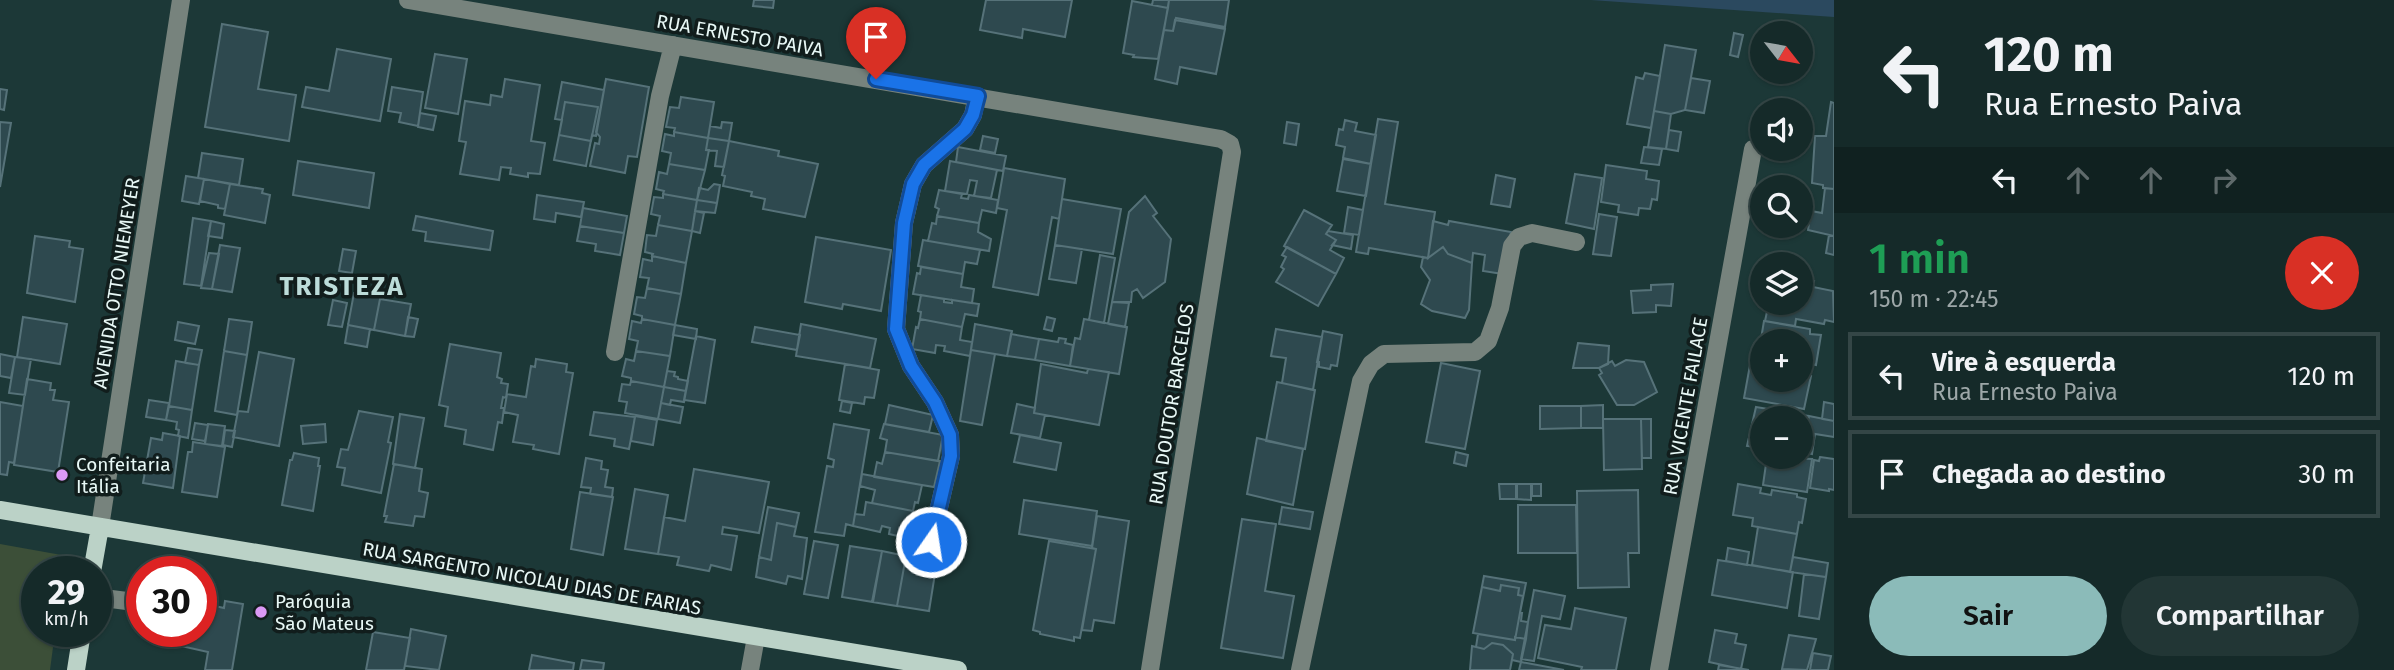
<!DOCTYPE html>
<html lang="pt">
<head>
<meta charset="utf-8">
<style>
  :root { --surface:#152a29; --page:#223635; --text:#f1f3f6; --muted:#9da7a8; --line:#344646; --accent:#8bbbb9 }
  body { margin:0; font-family:"Fira Sans",sans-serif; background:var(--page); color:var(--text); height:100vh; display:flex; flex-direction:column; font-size:26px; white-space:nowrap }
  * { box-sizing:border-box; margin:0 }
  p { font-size:23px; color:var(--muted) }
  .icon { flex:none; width:38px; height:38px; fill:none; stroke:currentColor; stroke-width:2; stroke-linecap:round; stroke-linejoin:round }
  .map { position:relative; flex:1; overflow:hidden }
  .panel { display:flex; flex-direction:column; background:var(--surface); width:560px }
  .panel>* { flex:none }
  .hud { background:#152a29; color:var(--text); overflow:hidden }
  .needle { width:46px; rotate:121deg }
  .controls { position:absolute; left:1750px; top:21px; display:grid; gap:14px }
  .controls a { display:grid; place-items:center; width:63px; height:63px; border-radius:50%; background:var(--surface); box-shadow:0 2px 5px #0004,0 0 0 2px var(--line); font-size:35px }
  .speed { position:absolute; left:21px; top:556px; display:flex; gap:14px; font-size:35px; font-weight:700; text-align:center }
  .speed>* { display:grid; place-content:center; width:91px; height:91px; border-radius:50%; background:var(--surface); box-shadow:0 2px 5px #0004,0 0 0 2px var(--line); line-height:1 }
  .speed small { font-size:18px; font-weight:400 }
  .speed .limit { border:10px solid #d22; background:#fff; color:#111 }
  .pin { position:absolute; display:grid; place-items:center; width:60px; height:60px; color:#fff; margin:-72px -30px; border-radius:50% 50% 50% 0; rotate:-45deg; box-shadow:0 0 7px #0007 }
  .pin .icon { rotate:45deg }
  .me { position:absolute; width:77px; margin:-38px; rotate:13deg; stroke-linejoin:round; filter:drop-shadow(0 0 5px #0008) }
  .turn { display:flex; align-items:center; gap:24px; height:147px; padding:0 35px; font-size:32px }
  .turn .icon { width:91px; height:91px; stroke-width:2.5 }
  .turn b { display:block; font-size:49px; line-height:60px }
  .lanes { display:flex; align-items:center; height:66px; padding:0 35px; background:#0003; justify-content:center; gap:35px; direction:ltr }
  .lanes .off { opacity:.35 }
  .round { display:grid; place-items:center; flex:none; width:74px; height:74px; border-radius:37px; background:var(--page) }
  .overview { display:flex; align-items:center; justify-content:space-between; height:119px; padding:0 35px }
  h1 { font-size:42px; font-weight:600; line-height:52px; color:#1e9e55 }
  .button { display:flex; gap:14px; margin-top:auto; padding:14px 35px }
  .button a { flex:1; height:80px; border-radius:42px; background:var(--accent); color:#111; font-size:28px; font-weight:600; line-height:80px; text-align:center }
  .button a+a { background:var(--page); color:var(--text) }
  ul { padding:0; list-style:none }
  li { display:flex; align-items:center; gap:21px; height:88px; margin:0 14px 10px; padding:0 21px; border:4px solid var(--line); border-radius:0px }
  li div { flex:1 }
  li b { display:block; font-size:26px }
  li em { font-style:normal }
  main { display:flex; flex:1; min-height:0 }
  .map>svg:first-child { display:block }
  .green { fill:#3c4f38 }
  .water { fill:#2b495f }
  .building { fill:#2e494f; stroke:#567279; stroke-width:2 }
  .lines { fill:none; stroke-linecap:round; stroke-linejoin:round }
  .minor { stroke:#77837d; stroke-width:18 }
  .major { stroke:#bbd2c7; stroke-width:18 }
  .route-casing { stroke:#114b97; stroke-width:18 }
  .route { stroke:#1a73e8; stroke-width:12 }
  .poi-dot { fill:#db99f5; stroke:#111d1c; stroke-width:2.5 }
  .labels { text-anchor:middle; stroke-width:7; stroke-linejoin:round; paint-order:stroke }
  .street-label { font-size:19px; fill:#e8f8f6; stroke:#111d1c }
  .poi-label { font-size:19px; fill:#e8f8f6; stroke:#111d1c; text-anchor:start }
  .district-label { font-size:26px; font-weight:bold; letter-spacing:2px; fill:#bcdcd9; stroke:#111d1c }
</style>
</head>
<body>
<main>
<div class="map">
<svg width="1834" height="670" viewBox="0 0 1834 670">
  <rect width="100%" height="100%" fill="#1c3837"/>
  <path class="green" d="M0,544L67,556L64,572H37V632H55L50,670H0Z"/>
  <path class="water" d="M1591,0H1834V17Z"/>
  <path class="building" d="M754,0H774L773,8L753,6Z
    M986,0H1072L1065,37L1023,29L1022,38L980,30Z
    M1153,0H1169L1168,8L1152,5Z
    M1169,0H1229L1225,27L1176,18L1173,31L1164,30Z
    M1132,1L1168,8L1158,59L1133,57L1134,55L1123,53Z
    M1175,20L1225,29L1216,74L1180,67L1177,84L1155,79L1164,30L1173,31Z
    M222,24L268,32L258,89L296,95L289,141L205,127Z
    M1734,33L1743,35L1738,57L1730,55Z
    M1665,45L1696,50L1685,110L1671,114L1654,111Z
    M337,49L391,59L380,121L302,107L306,87L329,91Z
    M435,54L467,59L458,114L425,108Z
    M1645,73L1660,76L1651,128L1627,124L1636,77L1643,79Z
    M1691,78L1710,81L1704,113L1685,110Z
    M505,79L540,85L531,141L545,143L540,174L528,173V177L510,174L511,168L501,167L499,180L460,174L466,142L459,141L465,101L490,105L491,95L502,97Z
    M606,79L649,87L637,157L628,156L625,173L590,166L595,143L599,144L600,137L596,132Z
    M562,82L604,90L596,136L592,135L586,166L554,160L562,120L555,119Z
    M392,87L423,92L418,126L399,122L401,113L388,111Z
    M0,89L7,90L4,110L0,109Z
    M681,97L714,102L708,138L674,132L675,128L666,127L670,107L679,108Z
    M565,102L598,107L591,141L559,135Z
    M1831,102L1834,103V189L1823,188V185L1812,183L1815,136H1826Z
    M1654,111L1671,114L1666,149L1648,147Z
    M420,113L436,116L433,130L418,127Z
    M1378,119L1398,122L1385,204L1435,212L1428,258L1369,248L1368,254L1356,252Z
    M1345,120L1357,123L1355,131L1376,135L1371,164L1343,158L1345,147L1336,145L1339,129L1343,130Z
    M0,122L11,123L0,187Z
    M722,122L732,123L729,141L708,138L710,126L721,128Z
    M1287,122L1299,124L1296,145L1284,143Z
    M1669,130L1681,132L1678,151L1666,149Z
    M674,132L708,138L706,150H709L705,170L669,164L671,153L662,151L665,134L674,136Z
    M983,136L998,139L995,153L980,150Z
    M708,138L729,141L724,167L715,166L717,151L706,150Z
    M729,141L779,151L778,156L818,164L805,217L763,209L765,199L751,196L752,192L723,186L725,176L722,175Z
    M958,147L1006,156L1003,171L956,162Z
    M1644,147L1662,149L1659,165L1641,163Z
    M202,153L243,159L239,185L198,178Z
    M1343,159L1371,164L1366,196L1337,191Z
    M298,161L374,173L369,208L293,195Z
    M950,161L997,170L991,198L974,196L977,181L970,180L967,194L945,191Z
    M669,164L705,170L697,200L663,194L664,191L656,189L659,172L667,174Z
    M1606,165L1647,171L1646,179L1659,181L1657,200L1652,199L1650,209L1639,208L1638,215L1618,212L1619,205L1601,202Z
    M1004,168L1065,179L1059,219L1052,217L1038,295L993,287L1007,210L997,208Z
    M1575,174L1602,178L1594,229L1566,223Z
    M1496,175L1515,179L1510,207L1491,204Z
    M186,176L204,179L199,204L182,201Z
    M204,179L230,184L225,209L218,208V205L200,201Z
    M230,184L263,189L262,193L270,195L265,223L224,215Z
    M714,184L720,185L717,203L697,200L699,188L708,190Z
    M1825,188L1834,189V236L1808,230L1811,211L1822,213Z
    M939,190L962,194L961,198L968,199L969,195L998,200L996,213L982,210L979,223L937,216L939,209L935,207Z
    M663,194L697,200L692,231L658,225L660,216L651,214L654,197L663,198Z
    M537,195L584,202L581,217L556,213L555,222L534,219Z
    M1145,196L1157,213L1153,216L1171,239L1165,282L1143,298L1137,289L1132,292L1131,302H1112L1129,212Z
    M1062,199L1121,209L1113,254L1055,245Z
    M697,200L717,203L715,213L695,211Z
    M1348,207L1363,210L1359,235L1344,233Z
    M583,208L627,216L624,233L580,226Z
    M1304,210L1332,225L1326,234L1336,240L1330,250L1344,258L1336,274L1284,246Z
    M695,211L704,213L700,233L692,231Z
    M1599,214L1617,217L1611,256L1593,254Z
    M416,216L493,231L490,250L425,241L426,232L413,230Z
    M937,216L979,223L978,232L991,239L989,251L928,241L932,223L936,224Z
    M193,218L211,221L201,286L184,284Z
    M211,221L224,224L222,238L208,236Z
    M1433,221L1448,225L1449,221L1511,232L1503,274L1483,271L1485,255L1473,253L1472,263L1448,254L1443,247L1428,258Z
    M658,225L692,231L686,263L652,256L653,254L645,252L647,235L656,236Z
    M580,226L624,233L620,255L595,251L596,244L577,241Z
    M1328,231L1353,235L1351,249L1332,245L1336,240L1326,234Z
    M1829,235L1834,236V255L1826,253Z
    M35,236L70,241L69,247L83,249L75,302L27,293Z
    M816,237L891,250L881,311L843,304L842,309L805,302Z
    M923,240L980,250L977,264L965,262L963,274L918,266Z
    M220,245L240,248L232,292L212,289Z
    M1055,245L1082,249L1076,283L1049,279Z
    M1287,247L1336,274L1318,306L1276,282L1284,269L1281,267L1286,257L1282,255Z
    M1443,247L1448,254L1472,263L1469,310L1465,318L1432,311L1421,304L1430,280L1421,267L1423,257L1428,258Z
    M343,249L356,251L352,273L339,271Z
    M209,253L219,254L212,289L201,288Z
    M1100,255L1115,258L1104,323L1089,320Z
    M652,256L686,263L681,294L647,288L649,278L640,277L643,259L652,261Z
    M921,267L963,274L961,287L974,289L972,303L913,294L917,273L920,274Z
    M1807,280L1814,281L1813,287L1833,291L1834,322L1825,320L1824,324L1796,319L1795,326L1765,321L1768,307L1771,308L1772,303H1801V282L1806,283Z
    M1673,284L1671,306L1656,305V312L1633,313L1631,291L1651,290V285Z
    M647,288L681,294L675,325L642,319V316L634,314L637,297L645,298Z
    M354,293L384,296L383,299H380L374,330L348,325Z
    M921,295L944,299V302L952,303V300L979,304L977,316L965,314L962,327L920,319L921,312L918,311Z
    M380,299L411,304L405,336L374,330Z
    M333,300L347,303L342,327L328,325Z
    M1112,302L1129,303L1125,327L1108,324Z
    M23,317L67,324L60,364L17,357Z
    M408,317L418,319L414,337L405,336Z
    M1047,317L1055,319L1052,331L1044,329Z
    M229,319L252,322L247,355L224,351Z
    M642,319L675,325L670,356L636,351L638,341L629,339L632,321L641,323Z
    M920,319L962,327L960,340L972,342L970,356L944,351L945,346L936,345L935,353L912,349L916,327L918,328Z
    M1084,319L1127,327L1119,374L1070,366L1075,338L1080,339Z
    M1764,321L1810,329V334L1821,335L1816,365L1801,362V341H1762V361L1751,359L1754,344L1760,345Z
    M178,322L199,326L195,344L175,340Z
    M801,324L876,339L870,368L796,356Z
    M975,324L1012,331L1007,356L971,350Z
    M348,325L370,329L367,347L345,343Z
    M675,325L697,329L696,339L673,335Z
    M755,327L800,335L797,350L752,342Z
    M1276,329L1322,337L1313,390L1282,383L1286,358L1271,356Z
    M1323,331L1342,335L1337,366L1331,365L1330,369L1319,367V362H1317Z
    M1011,334L1039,339L1035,360L1007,356Z
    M696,336L715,340L705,403L684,400Z
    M1059,338L1066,339L1065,343L1073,345L1070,366L1035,360L1039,339L1058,342Z
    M1578,343L1609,346L1608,364L1599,368H1573Z
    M450,344L501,353L497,377L502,379L501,383L508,384L506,398L503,397L501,408H504L502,423L498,422L493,450L464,444L466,430L445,426L448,407L439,405Z
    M188,348L202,350L199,365L185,363Z
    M971,350L995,354L982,425L960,421Z
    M224,351L247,355L237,415L215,411Z
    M636,351L670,356L664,387L631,381V378L622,376L626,359L634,361Z
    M259,352L294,359L279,446L233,437L238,411L248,412Z
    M0,354L15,357L11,378L0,376Z
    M15,357L31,359L25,395L9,393Z
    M536,359L567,364L566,372L573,373L559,454L533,449L534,445L513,442L518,415L504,412L507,394L526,397L531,366L535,367Z
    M1626,360L1644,362L1657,392L1634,405H1617L1599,375L1602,373L1599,368L1612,361L1615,366Z
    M1755,360L1762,361V380H1801V374L1811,376L1804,409L1744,398L1750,365H1754Z
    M176,361L199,365L192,410L169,406Z
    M1441,363L1480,371L1465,449L1426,442Z
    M845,364L879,370L874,398L865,397L864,404L839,400Z
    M1041,364L1087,373L1088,369L1109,372L1099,425L1034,413Z
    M667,371L675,372L674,376L678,377V379L688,381L686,391L664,387Z
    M27,379L51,383L50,390H55L53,400L69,402L58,472L14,465Z
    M631,381L664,387L658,419L625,413L627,402L619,401L622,384L630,385Z
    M1277,382L1315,390L1305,449L1266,441Z
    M664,387L686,391L684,402L671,400L670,405L661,403Z
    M149,400L169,403L166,420L146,417Z
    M842,401L852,403L850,413L840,411Z
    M0,402L23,406L14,463L9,462L7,475L0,474Z
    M1824,402L1834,404V421L1822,419Z
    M661,403L683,407L680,423L658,419Z
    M1017,404L1035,408L1034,413L1045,415L1040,438L1011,433Z
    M889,405L933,415L929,432L885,424Z
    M1603,405V428H1581V406Z
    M169,406L192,410L188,438L178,436L179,430L176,429L177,422L166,420Z
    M1540,406H1581V428L1540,429Z
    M1756,407L1809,416L1802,452L1801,418H1762V448L1747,446Z
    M359,411L393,417L388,442L391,443L381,493L342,485L345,468L337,467L341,449L348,450Z
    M594,412L635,417L629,449L614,446L615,439L590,435Z
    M400,414L424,418L415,468L393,464Z
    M635,416L657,420L653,445L631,441Z
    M1809,416L1834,421V437L1815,434L1812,454L1802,452Z
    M1603,419H1641L1642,469L1604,470Z
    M1641,419H1651V458H1642Z
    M195,423L208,425L205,441L192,439Z
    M208,424L225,426L222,446L205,444Z
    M325,424L326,442L303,444L301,426Z
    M834,424L869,430L853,526L846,524L844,536L815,532L827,466L833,467L834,460L828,458Z
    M884,424L943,435L938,461L885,452L887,440L880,438Z
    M225,430L235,431L232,447L223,445Z
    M163,433L180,436L173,488L143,483L151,438L162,440Z
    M1020,435L1061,443L1056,470L1014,462Z
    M1257,438L1303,449L1293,505L1247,494Z
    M193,442L225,447L217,497L182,492L188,452H192Z
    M885,452L940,461L934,487L874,477L877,462L882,464Z
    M1456,452L1468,455L1466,466L1454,463Z
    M294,453L319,458L318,466H320L313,511L282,505L290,460H292Z
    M1767,457L1812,459L1807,492L1763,485Z
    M1820,457L1834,459V490L1829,489V491L1810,488L1814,460L1819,461Z
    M586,458L602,461L601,469L608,470L605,487L613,488L612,497L590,494L591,488L581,487Z
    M394,464L422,469L419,491L428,493L424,517L415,516L413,526L385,522L387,516H384Z
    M694,469L769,482L759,533L723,527L722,534L737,536L731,570L711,565L709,571L677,565L679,557L658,554L664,517L685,521Z
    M862,474L922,485L918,503L915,502L913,511L872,503L875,490L860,486Z
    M1499,484H1516V499H1500Z
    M1517,484H1531V500L1517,499Z
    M1532,484H1541V496H1532Z
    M1738,484L1761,488L1760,493L1771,495L1772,490L1797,494V497L1806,499L1802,523L1799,522L1797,534L1752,526L1753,518L1733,515Z
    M635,489L668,495L658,554L625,549Z
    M1638,490L1639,553H1628L1629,587L1578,588L1577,491Z
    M580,492L613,497L603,555L571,549Z
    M1024,500L1097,511L1092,546L1019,534Z
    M866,502L913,511L912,517L916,518L911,539L889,534L890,528L882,526L880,532L853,526L855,514L864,515Z
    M1518,505H1576L1577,553H1518Z
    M768,507L799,513L796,527L777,523L771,560L759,557Z
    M1282,507L1313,512L1310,529L1279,524Z
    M1097,516L1129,521L1114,623L1094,620L1092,631L1082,630L1096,549L1092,548Z
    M1242,519L1276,524L1265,591L1294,596L1283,658L1221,648Z
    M777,523L796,527L794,536L807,538L802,579L788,576L786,584L756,577L759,557L771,560Z
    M1758,527L1797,534L1790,572L1752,565Z
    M814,541L838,545L828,598L804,594Z
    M1049,541L1096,549L1080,638L1074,637V641L1040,634V632L1033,630Z
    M850,546L882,551L873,602L842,597Z
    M1728,548L1749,552L1747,565L1726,561Z
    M882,551L906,556L897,606L872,602Z
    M906,556L937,561L929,611L897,606Z
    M1793,557L1828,563L1826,577L1790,572Z
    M1718,560L1793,572L1787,608L1712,595Z
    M1804,574L1826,577L1819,619L1799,616Z
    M1484,576L1526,583L1520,613H1522L1521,621L1528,622L1526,639L1515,637V640L1473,633Z
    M1501,585L1519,588L1518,595L1523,596L1515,640L1473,633L1482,587L1500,591Z
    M1534,590L1565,596L1560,619L1542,616L1534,661L1521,659Z
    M225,601L243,604L232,670H205L208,652L159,641L160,636L150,634L151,632H201V603L224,608Z
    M1575,608L1626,618L1616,670H1581L1582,667L1538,658L1545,625L1571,629Z
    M411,629L446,636L439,670L405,666Z
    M1715,630L1737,634L1735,643L1746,645L1741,669L1709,662Z
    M373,632L410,638L404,670H366Z
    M1478,634L1515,640V637L1526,639L1521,662L1512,660L1510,670H1470L1472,646L1476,647Z
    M1789,635L1816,639L1807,670L1782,669Z
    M1492,643L1503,645L1513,654L1510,670H1470L1472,646L1484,649Z
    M1813,653L1831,656L1828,670H1810Z
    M532,655L574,663L573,670H529Z
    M582,660L604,663L603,670H580Z
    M1521,662L1564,670H1519Z
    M1719,665L1749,670H1718Z"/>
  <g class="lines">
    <path class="minor" d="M408,0L1221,139L1230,144L1232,152L1150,670
      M615,352L660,96L673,45
      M100,527L181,0
      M931,542L951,456L950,435L935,402L911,366L896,329L904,223L913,184L924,165L965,129L973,115L977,96
      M96,597L142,603
      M750,670L756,637
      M1300,670L1361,381L1371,364L1384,354L1475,352L1488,341L1500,308L1512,246L1519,237L1532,233L1576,242
      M1659,670L1753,149"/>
    <path class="major" d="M0,510L958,670
      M92,572L100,527
      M76,670L82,632"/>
  </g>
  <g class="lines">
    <defs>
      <path id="route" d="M876,79L978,96L973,115L965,129L924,165L913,184L904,223L896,329L911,366L935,402L950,435L951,456L931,542"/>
    </defs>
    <use href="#route" class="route-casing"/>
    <use href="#route" class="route"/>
  </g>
  <g class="poi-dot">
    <circle cx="62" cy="475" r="7"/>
    <circle cx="261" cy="612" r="7"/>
  </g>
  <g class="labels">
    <g class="street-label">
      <text transform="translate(740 35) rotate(10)" y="7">RUA ERNESTO PAIVA</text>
      <text transform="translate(116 283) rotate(-81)" y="7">AVENIDA OTTO NIEMEYER</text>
      <text transform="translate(1171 404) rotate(-81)" y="7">RUA DOUTOR BARCELOS</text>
      <text transform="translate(1685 406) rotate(-80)" y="7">RUA VICENTE FAILACE</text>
      <text transform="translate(532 578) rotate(10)" y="7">RUA SARGENTO NICOLAU DIAS DE FARIAS</text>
    </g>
    <g class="poi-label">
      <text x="76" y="471">Confeitaria<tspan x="76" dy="22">Itália</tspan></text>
      <text x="275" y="608">Paróquia<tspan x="275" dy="22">São Mateus</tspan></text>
    </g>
    <g class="district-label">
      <text x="342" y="295">TRISTEZA</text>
    </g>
  </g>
</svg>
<div class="controls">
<a><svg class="needle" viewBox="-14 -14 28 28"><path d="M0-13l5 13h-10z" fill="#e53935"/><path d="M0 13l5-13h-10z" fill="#9da7a8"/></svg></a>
<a><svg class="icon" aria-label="sound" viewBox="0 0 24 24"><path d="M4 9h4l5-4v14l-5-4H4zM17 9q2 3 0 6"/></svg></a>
<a><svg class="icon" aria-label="search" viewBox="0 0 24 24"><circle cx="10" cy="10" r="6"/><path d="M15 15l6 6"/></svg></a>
<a><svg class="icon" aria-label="layers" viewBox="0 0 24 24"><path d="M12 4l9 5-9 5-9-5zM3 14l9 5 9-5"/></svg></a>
<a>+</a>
<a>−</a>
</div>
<div class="speed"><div>29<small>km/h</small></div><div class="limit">30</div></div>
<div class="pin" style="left:876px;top:79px;background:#d93025"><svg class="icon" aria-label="arrive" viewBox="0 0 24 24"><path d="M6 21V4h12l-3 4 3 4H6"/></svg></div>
<svg class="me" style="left:931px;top:542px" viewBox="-20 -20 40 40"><circle r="17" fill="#1a73e8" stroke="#fff" stroke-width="3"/><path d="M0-11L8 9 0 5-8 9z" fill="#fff"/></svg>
</div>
<section class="panel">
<div class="hud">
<div class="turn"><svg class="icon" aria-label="left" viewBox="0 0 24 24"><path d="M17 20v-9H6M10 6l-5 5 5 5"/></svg><div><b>120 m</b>Rua Ernesto Paiva</div></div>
<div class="lanes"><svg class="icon" aria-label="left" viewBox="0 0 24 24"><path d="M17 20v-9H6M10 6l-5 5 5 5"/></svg><svg class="icon off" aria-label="ahead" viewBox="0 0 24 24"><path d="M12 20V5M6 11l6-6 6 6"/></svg><svg class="icon off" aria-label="ahead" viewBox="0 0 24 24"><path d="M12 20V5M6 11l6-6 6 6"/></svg><svg class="icon off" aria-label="right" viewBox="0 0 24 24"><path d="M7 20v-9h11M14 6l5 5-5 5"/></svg></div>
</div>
<div class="overview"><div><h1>1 min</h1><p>150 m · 22:45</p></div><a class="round" style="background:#d93025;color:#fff"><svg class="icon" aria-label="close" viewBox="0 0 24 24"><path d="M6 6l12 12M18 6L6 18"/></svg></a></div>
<ul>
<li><svg class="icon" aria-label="left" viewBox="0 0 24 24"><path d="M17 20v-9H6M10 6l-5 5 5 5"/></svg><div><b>Vire à esquerda</b><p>Rua Ernesto Paiva</p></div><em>120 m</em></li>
<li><svg class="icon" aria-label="arrive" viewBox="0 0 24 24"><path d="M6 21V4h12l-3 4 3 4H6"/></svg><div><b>Chegada ao destino</b></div><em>30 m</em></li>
</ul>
<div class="button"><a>Sair</a><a>Compartilhar</a></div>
</section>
</main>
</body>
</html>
